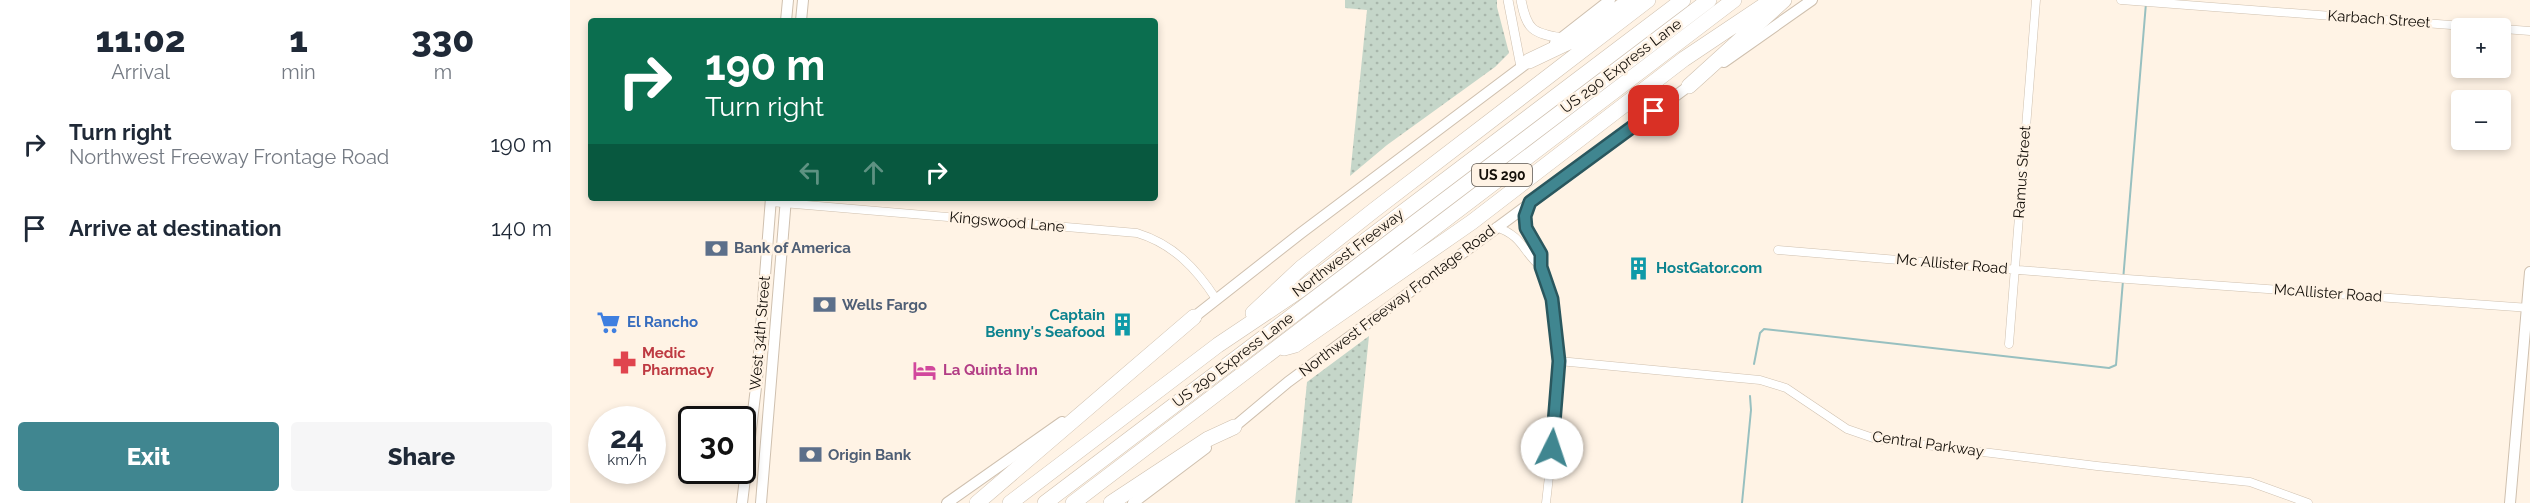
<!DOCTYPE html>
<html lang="en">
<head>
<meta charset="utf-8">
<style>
  :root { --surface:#fff; --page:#f6f6f7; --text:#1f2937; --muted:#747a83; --accent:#408690 }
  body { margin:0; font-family:Raleway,sans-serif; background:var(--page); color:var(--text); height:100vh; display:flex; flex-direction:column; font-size:22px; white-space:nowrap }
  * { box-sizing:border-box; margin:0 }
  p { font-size:20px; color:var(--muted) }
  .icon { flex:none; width:33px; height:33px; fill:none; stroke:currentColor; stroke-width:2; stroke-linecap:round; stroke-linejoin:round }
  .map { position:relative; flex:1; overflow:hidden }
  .drawer { display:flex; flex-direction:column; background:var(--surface); width:570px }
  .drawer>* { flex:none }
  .guide { position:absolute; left:18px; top:18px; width:570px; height:183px; border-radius:6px; box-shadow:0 3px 9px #0003; background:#0b6e4f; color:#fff; overflow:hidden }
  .controls { position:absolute; left:1881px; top:18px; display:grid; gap:12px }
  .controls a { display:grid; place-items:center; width:60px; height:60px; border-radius:6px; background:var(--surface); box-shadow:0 3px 9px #0003; font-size:30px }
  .speed { position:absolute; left:18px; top:406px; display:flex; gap:12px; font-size:30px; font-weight:700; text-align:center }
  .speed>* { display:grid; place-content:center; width:78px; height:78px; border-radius:50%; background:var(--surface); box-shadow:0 3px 9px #0003; line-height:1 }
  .speed small { font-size:15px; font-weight:400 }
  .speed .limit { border:3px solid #111; border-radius:9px; background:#fff; color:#111 }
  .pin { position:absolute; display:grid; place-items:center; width:51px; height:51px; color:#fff; margin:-26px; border-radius:12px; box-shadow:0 3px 9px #0006 }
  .me { position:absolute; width:66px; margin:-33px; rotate:4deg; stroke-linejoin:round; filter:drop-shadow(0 0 4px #0008) }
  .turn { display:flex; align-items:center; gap:21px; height:126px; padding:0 18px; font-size:27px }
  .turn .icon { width:78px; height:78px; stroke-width:2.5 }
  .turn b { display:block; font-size:42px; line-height:51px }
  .lanes { display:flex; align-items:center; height:57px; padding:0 18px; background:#0003; justify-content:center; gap:30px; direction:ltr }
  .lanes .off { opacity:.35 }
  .eta { display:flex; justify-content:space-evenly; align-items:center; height:102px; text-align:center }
  .eta b { font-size:36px; font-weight:800; line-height:42px }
  .cta { display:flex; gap:12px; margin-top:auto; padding:12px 18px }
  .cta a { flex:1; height:69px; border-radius:6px; background:var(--accent); color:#fff; font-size:24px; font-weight:800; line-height:69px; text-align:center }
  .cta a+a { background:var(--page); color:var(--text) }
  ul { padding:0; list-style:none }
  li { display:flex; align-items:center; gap:18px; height:84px; padding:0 18px }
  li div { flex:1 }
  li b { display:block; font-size:22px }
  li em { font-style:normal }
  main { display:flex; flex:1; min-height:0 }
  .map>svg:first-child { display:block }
  .grass { fill:url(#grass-dots) }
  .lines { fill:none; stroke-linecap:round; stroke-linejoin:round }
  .stream { stroke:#98c0c0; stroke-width:2 }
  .minor-casing { stroke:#cfc0af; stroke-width:9 }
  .tertiary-casing { stroke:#cfc0af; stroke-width:10 }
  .secondary-casing { stroke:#cfc0af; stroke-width:12 }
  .motorway-casing { stroke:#cfc0af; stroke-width:16 }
  .minor { stroke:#fff; stroke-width:8 }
  .tertiary { stroke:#fff; stroke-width:9 }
  .secondary { stroke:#fff; stroke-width:10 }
  .motorway { stroke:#fff; stroke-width:15 }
  .route-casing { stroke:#2a575e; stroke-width:15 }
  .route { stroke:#408690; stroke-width:10 }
  .labels { text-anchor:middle; stroke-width:5; stroke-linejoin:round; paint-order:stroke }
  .shield { fill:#fff3e5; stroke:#5a534b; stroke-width:1.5 }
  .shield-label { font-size:14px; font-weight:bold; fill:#140f09 }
  .street-label { font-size:15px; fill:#140f09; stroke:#fff3e5 }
  .service-label { font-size:15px; font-weight:bold; fill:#4e5e75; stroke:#fff3e5; text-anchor:start }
  .culture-label { font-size:15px; font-weight:bold; fill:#0d838f; stroke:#fff3e5; text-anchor:start }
  .shop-label { font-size:15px; font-weight:bold; fill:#366cbe; stroke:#fff3e5; text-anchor:start }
  .health-label { font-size:15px; font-weight:bold; fill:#be3a42; stroke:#fff3e5; text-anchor:start }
  .hotel-label { font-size:15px; font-weight:bold; fill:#b23c85; stroke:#fff3e5; text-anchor:start }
</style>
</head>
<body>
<main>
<section class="drawer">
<div class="eta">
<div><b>11:02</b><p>Arrival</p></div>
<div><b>1</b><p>min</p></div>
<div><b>330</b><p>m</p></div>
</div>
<ul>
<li><svg class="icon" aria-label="right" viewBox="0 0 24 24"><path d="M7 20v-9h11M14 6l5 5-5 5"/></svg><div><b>Turn right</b><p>Northwest Freeway Frontage Road</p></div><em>190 m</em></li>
<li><svg class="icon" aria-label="arrive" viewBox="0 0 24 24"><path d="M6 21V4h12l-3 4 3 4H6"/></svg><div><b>Arrive at destination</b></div><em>140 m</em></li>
</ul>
<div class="cta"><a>Exit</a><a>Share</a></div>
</section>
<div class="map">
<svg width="1960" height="503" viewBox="0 0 1960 503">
  <defs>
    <pattern id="grass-dots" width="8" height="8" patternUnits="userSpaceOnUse" patternTransform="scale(1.5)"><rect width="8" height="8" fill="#c5d6c9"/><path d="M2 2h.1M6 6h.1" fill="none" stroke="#a8b6ab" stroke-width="1.8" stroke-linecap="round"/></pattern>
  </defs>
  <rect width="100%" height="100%" fill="#fff3e5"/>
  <path class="grass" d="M775,0H927V7L939,53L925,67L817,145L780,176L797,10L775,8Z
    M799,336L782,503H725L737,382Z"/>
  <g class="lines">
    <path class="stream" d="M1184,364L1190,333L1194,329L1539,368L1546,365L1576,3
      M1172,503L1181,410L1180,396"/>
    <defs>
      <path id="minor" d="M1551,0L1960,31
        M201,202L567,233C603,244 626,268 646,299
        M959,204L955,216L956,228L971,254V267L982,299L989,361V388L976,503
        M926,227C953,236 952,251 971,267
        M1208,250L1557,279L1960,308
        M1439,344L1466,0
        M989,361L1190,380L1216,388L1277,429L1306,439L1527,466L1680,482L1738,503"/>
      <path id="tertiary" d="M938,0L951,67
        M951,0C957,30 962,33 992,38"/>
      <path id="secondary" d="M216,21L218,0
        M231,21L233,0
        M985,43L1040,0
        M1154,62L1242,0
        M619,321L731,233L965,57
        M658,432L718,382L1123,83
        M172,503L187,379L201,198
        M191,503L216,198
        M377,503L492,422
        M563,503L636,448
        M1940,503L1960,272"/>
      <path id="motorway" d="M959,61L999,42L1061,0
        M1119,86L1214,0
        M683,313L731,268L803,211L1078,0
        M714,348L725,345L902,222L1114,59L1202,0
        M407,503L624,317
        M440,503L648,345L730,290L1113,0
        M475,503L1139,0
        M503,503L1164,0
        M541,503L638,439L664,427"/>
    </defs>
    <use href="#minor" class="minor-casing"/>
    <use href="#tertiary" class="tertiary-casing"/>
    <use href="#secondary" class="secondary-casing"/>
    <use href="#motorway" class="motorway-casing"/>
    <use href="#minor" class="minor"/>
    <use href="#tertiary" class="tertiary"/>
    <use href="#secondary" class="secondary"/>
    <use href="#motorway" class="motorway"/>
  </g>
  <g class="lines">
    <defs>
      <path id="route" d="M982,448L989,361L982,299L971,267V254L956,228L955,216L960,202L1084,111"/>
    </defs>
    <use href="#route" class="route-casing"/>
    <use href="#route" class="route"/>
  </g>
  <defs>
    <symbol id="bank-bare" viewBox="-9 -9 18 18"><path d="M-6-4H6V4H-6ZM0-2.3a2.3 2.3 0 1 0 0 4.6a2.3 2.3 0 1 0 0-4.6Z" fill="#5c6f8a" stroke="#fff3e5" stroke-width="2.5" paint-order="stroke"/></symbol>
    <symbol id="building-bare" viewBox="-9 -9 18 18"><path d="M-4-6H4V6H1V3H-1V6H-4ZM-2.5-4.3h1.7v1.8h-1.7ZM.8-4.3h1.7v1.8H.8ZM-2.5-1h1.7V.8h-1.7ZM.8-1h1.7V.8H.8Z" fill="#0f9aa8" stroke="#fff3e5" stroke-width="2.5" paint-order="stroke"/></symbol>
    <symbol id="supermarket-bare" viewBox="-9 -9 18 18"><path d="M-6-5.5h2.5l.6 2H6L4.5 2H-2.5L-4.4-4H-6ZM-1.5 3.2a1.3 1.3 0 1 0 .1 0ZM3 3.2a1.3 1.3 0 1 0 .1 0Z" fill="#3f7fe0" stroke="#fff3e5" stroke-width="2.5" paint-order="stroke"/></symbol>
    <symbol id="pharmacy-bare" viewBox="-9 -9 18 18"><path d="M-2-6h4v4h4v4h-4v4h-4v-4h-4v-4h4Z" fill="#e0444e" stroke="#fff3e5" stroke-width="2.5" paint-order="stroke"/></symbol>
    <symbol id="hotel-bare" viewBox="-9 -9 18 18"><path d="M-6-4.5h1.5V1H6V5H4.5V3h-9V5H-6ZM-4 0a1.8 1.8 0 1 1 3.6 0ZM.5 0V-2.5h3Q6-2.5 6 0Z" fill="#d1479c" stroke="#fff3e5" stroke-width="2.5" paint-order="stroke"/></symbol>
  </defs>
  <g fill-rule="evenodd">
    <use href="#bank-bare" x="130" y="232" width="33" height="33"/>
    <use href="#building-bare" x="1052" y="252" width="33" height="33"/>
    <use href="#bank-bare" x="238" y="288" width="33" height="33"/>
    <use href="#supermarket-bare" x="22" y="306" width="33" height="33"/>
    <use href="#building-bare" x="536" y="308" width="33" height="33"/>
    <use href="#pharmacy-bare" x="38" y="346" width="33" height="33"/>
    <use href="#hotel-bare" x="338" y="354" width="33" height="33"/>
    <use href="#bank-bare" x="224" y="438" width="33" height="33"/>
  </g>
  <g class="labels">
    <rect class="shield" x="902" y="164" width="60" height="22" rx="4.5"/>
    <g class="shield-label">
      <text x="932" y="180">US 290</text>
    </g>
    <g class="street-label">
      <text transform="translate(1809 19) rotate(4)" y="5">Karbach Street</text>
      <text transform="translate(1051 66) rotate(-37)" y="5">US 290 Express Lane</text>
      <text transform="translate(1452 172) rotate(-86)" y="5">Ramus Street</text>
      <text transform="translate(437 222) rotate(5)" y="5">Kingswood Lane</text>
      <text transform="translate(778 253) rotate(-37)" y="5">Northwest Freeway</text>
      <text transform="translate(1382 264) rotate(5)" y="5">Mc Allister Road</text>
      <text transform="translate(1758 293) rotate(4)" y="5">McAllister Road</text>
      <text transform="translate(827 301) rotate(-37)" y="5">Northwest Freeway Frontage Road</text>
      <text transform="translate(190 333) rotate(-85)" y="5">West 34th Street</text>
      <text transform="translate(663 360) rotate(-37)" y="5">US 290 Express Lane</text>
      <text transform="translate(1358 444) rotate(8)" y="5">Central Parkway</text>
    </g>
    <g class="service-label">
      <text x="164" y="253">Bank of America</text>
      <text x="272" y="310">Wells Fargo</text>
      <text x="258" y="460">Origin Bank</text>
    </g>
    <g class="culture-label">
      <text x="1086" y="273">HostGator.com</text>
      <text x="535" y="320" text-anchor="end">Captain<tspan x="535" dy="17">Benny's Seafood</tspan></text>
    </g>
    <g class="shop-label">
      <text x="57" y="327">El Rancho</text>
    </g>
    <g class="health-label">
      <text x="72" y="358">Medic<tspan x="72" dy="17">Pharmacy</tspan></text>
    </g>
    <g class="hotel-label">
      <text x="373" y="375">La Quinta Inn</text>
    </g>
  </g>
</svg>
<div class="controls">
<a>+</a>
<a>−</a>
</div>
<div class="speed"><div>24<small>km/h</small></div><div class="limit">30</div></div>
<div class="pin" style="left:1084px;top:111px;background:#d93025"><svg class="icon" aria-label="arrive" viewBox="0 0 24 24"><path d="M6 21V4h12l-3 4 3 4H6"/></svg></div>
<svg class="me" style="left:982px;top:448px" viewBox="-20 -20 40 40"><circle r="19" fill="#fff"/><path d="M0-13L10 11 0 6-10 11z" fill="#408690"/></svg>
<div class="guide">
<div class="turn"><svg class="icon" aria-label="right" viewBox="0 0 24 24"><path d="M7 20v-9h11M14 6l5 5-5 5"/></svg><div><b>190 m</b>Turn right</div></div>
<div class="lanes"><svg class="icon off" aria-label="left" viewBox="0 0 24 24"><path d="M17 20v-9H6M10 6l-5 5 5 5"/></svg><svg class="icon off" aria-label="ahead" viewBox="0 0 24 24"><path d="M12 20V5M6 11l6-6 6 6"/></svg><svg class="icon" aria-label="right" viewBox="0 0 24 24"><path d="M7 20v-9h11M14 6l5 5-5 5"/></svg></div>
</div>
</div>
</main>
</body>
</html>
